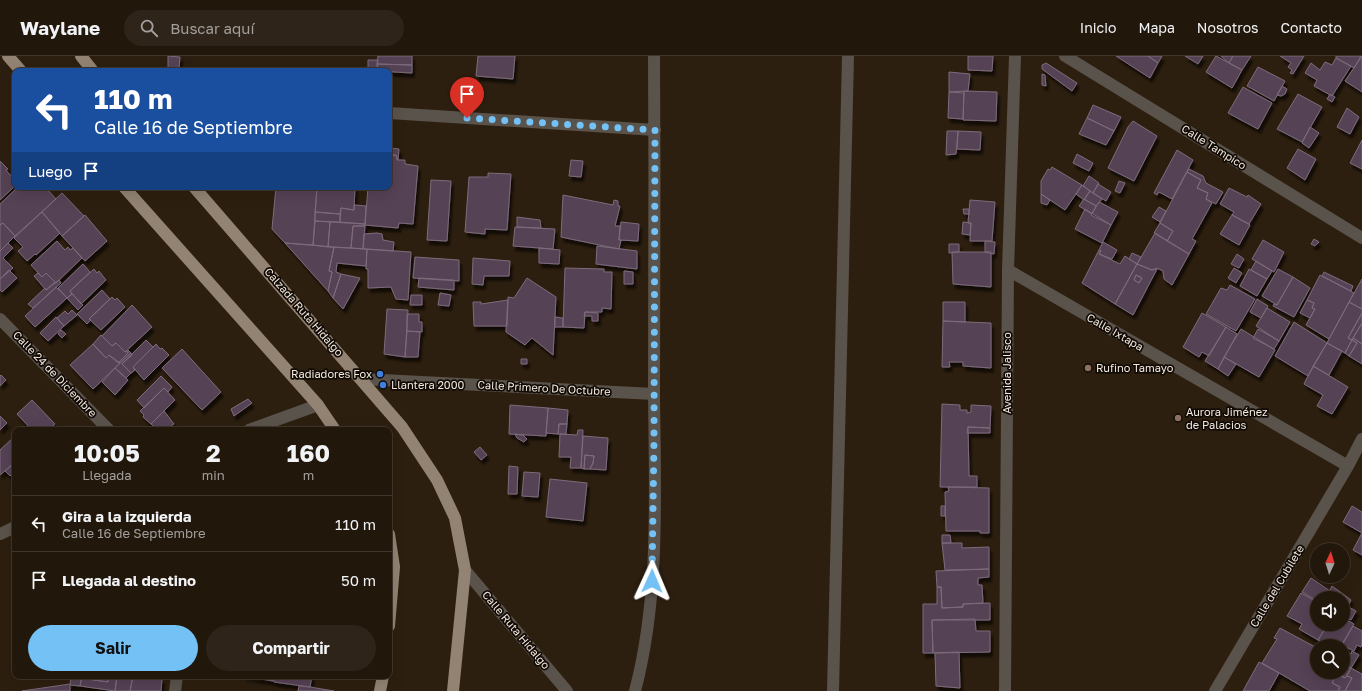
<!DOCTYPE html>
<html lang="es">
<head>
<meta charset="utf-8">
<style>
  :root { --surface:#22170b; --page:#2e2419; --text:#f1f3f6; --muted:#a29f9d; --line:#3f362c; --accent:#73c1f5 }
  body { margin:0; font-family:"Golos Text",sans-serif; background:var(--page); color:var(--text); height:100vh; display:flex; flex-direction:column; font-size:15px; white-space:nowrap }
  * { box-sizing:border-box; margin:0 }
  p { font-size:13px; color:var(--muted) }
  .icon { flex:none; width:22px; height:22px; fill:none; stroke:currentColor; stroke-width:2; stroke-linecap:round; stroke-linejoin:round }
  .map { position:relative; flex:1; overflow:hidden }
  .details { position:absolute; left:12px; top:371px; width:380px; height:252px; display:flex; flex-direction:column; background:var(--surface); border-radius:8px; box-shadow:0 4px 16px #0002,0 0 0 1px var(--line) }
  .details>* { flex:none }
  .banner { position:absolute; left:12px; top:12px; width:380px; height:122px; border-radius:8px; box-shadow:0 4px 16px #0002,0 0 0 1px var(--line); background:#1a4fa0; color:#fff; overflow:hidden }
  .needle { width:26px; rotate:4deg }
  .buttons { position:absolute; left:1310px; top:487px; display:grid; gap:8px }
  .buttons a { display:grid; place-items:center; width:40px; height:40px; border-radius:50%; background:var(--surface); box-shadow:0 4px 16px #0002,0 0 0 1px var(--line); font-size:20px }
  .pin { position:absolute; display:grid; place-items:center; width:34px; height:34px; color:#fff; margin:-41px -17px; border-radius:50% 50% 50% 0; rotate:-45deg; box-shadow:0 0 4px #0007 }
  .pin .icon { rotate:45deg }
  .me { position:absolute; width:44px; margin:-22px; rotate:1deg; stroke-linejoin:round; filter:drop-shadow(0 0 3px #0008) }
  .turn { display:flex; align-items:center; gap:14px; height:84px; padding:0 16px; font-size:18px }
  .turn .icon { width:52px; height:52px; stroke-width:2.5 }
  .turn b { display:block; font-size:28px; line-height:34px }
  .then { display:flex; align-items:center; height:38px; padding:0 16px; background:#0003; gap:8px; font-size:15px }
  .eta { display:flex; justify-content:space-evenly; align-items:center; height:68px; text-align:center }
  .eta b { font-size:24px; font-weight:700; line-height:28px }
  .action { display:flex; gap:8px; margin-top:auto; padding:8px 16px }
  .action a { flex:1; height:46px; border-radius:24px; background:var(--accent); color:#111; font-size:16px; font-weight:700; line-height:46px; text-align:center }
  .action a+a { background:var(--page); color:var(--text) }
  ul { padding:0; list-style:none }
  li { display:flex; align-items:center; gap:12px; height:56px; padding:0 16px; border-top:1px solid var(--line) }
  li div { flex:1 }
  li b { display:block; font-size:15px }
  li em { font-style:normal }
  header { display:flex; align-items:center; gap:24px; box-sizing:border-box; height:56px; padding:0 20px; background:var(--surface); border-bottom:1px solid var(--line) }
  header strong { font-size:19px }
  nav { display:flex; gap:22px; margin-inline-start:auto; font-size:14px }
  .search { width:280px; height:36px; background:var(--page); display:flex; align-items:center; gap:10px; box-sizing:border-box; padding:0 14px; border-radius:22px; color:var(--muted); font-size:15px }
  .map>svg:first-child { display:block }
  .building { fill:#554354; stroke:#7d6b7c; fill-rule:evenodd; filter:url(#shadow) }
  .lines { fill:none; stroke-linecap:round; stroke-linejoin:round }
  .minor { stroke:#5a534b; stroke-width:12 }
  .major { stroke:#928373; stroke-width:12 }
  .route { stroke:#73c1f5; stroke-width:7; stroke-dasharray:0 12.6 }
  .education-dot { fill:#8d6e63; stroke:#110a05; stroke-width:1.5 }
  .shop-dot { fill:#3f7fe0; stroke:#110a05; stroke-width:1.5 }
  .labels { text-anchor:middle; stroke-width:3.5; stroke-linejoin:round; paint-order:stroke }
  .street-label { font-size:11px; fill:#f2e9de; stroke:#110a05 }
  .poi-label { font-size:11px; fill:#f2e9de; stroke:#110a05; text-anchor:start }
</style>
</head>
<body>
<header>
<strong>Waylane</strong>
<div class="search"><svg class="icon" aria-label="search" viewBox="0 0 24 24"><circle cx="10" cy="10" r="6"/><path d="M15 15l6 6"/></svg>Buscar aquí</div>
<nav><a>Inicio</a><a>Mapa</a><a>Nosotros</a><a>Contacto</a></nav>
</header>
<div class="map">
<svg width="1362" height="635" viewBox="0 0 1362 635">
  <defs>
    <filter id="shadow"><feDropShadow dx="2.5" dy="4.5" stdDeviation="1" flood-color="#0009"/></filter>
  </defs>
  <rect width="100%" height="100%" fill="#2d1f0f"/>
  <path class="building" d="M168,0L180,1L179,13L168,12Z
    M378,0H412V9L377,8Z
    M478,0H515L513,23L476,20Z
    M968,0H993L992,15L968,14Z
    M1116,0H1148L1158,7L1150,22Z
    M1148,0H1162L1158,7Z
    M1185,0H1203L1198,8Z
    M1216,0L1242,14L1232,32L1206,16Z
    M1221,0H1233L1229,7Z
    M1233,0H1251L1242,14L1229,7Z
    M1280,0H1304L1293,18L1290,17L1292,14L1288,11L1291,7Z
    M1336,0H1361L1354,12L1336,2Z
    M1362,0V36L1345,25Z
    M1336,2L1351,10L1332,40L1314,30L1317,24L1305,17L1311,7L1320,14L1325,6L1332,9Z
    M368,4H378L377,14H368Z
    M1046,7L1077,27L1072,35L1042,13V9Z
    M377,8L412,9V17L377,15Z
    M1258,11L1285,25L1274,45L1247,30Z
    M949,16L970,18L968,35L949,36Z
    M1042,18L1045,19L1046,30L1042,29Z
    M462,27H474L473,37L461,36Z
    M1282,30L1287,33L1285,38L1281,40L1277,39Z
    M1243,31L1272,47L1258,73L1228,57Z
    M964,35L997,36L996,65L963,64Z
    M949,36L964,37L963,63L948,62Z
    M1298,38L1322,51L1302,86L1277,73Z
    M1330,38L1335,41L1332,46L1327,43Z
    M1093,49L1121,61L1114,75L1087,62Z
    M1347,52L1359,61L1350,78L1337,71Z
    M1087,62L1114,75L1106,89L1079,78Z
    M1133,65L1157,80L1134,125L1108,112L1128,71Z
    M1310,71L1319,77L1309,92L1302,87Z
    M947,75H958L956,98L946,99Z
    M958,75L981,76L980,94L957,93Z
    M1362,84V113L1350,107Z
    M389,92L399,93L398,104L396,99H389Z
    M1298,93L1316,103L1305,124L1287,112Z
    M1177,94L1193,104L1172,143L1159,136L1157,139L1154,137Z
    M1077,98L1093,107L1089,115L1073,107Z
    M389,99H396L397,104H405V108L418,110L413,168L399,167L398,172L365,169L368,131H389Z
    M571,104L583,105L581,121L569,120Z
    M0,105L8,113L6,114L9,118L15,122V130L0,144Z
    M1052,111L1082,129L1065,154L1041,138V125L1048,113L1050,114Z
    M1189,113L1203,120L1206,127L1223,136L1216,148L1206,143L1208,137L1197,132L1201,124L1187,116Z
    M1187,116L1201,124L1197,132L1208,137L1206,143L1212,147L1192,183L1196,185L1189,198L1167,185L1173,175L1160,167Z
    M488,117L511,118L507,174L485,173V178L465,176L469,121H488Z
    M1089,120L1099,127L1093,137L1083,130Z
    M431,124L451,125L447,185L427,184Z
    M1119,125L1125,127L1120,137L1115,135Z
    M1098,128L1111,136L1106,145L1093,137Z
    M1082,129L1090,135L1084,144L1076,138Z
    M18,131H47L46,132L56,143L15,180L3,167L0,169V148Z
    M276,131H317L313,189L285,187L272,173Z
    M317,131H355L354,154L341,152L340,158L315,156Z
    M1229,132L1247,141L1248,139L1261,148L1249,168L1232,159L1234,156L1220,148Z
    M1090,135L1102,143L1096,150L1084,143Z
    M62,137L84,160L62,180L42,156Z
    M1041,138L1050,144L1047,149L1041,147Z
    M563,139L613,149L614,144L618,145V150H620L615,170H620L619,184H621L619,193L561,181Z
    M1084,143L1096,150L1092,158L1079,150Z
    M970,144L995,146L992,185H970L971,167H968Z
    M1099,146L1118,156L1111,169L1091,159Z
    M354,149L366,150L365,168L340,166L341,152L354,154Z
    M1159,151L1166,155L1160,166L1152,161Z
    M963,153H969V158H964Z
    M1085,153L1111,169L1102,187L1075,173Z
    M42,156L60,177L36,199L35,198L27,205L18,195L23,191L14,182Z
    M315,156L340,158V166L315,165Z
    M85,159L107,185L85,205L62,180Z
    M1232,159L1250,169L1239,189L1220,178Z
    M517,161L540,164L541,172L517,171Z
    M315,165L330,166L328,191L313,189Z
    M330,166L365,168V170H353L351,192L328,191Z
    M621,166L639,168L638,185L619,184Z
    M963,166L971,167L970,179L962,178Z
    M3,167L15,180L0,195V169Z
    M1160,167L1173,175L1167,185L1154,177Z
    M353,170H365L363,193L351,192Z
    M515,171L555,173L553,193L513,190Z
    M377,177L382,178L383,184L394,186L393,195L363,193L364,178Z
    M1155,177L1189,198L1172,229L1164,223L1163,215L1157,212L1152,214L1137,208Z
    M1314,183L1319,186L1315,190L1311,188Z
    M1263,184L1284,196L1274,216L1252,203Z
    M57,185L65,194L68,191L70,194L73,192L82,202L56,227L46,217L42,221L31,209Z
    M985,185L995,186L994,198L985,196Z
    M1103,186L1117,194L1112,203L1099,198L1101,195L1099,194Z
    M8,187L13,192L3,202L13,212L0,223V195Z
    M285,187L334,191L329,215L332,216L328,235Z
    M949,188H959V196L949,197Z
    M597,190L637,195V213L596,208Z
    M334,191L367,193L366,210L337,207L336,216L341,218L333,242L328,235L332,216L329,215Z
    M539,192L560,194L559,208L539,207Z
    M367,193L411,196L408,244L396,243L391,231L368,232V213H366Z
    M1099,194L1101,195L1099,198L1120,208L1125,200L1137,208L1115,248L1082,227Z
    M952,196H991V231L953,228Z
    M1132,197L1141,201L1137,208L1129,203Z
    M1237,198L1244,203L1239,212L1231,208Z
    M415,201L459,204V225L413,222Z
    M473,202L510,205L509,220H484L483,229L472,228Z
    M1256,205L1272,215L1267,223L1251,214Z
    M83,208L90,216L70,235L72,238L67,242L58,232Z
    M1137,208L1152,214L1157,213L1133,259L1115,248ZM1136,219L1142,222L1139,227L1134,224Z
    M565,212L604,213V216H612L611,253L602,252V256H585L584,272L563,271Z
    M1234,212L1242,217L1236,227L1228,222Z
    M94,213L97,217L99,215L106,224L81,248L70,235Z
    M1249,213L1267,223L1257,240L1240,230Z
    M1278,213L1293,221L1277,249L1262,240Z
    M9,214L17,222L2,236L0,234V223Z
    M624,215L633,216V228H624Z
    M1324,216L1353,230L1351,235L1322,220Z
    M38,217L42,221L46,217L55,226L46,234L34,220Z
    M341,218L360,222L343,253L333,242Z
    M1136,219L1142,222L1139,227L1134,224Z
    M1320,219L1354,237L1329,283L1306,269L1315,253L1312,252L1314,247L1307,244Z
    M1293,221L1310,232L1294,261L1273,250L1274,248L1277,249Z
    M419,222L454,224V234L418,231Z
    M527,222L556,241L553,299L532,282L525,289L506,276L508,241L514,242Z
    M1362,223V253L1349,246Z
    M59,224L61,227L33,252L28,248L45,232L46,234Z
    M1230,229L1255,243L1236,275L1206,258L1221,232L1227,234Z
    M56,231L67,242L35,271L25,260Z
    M102,234L110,243L89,263L91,264L87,268L77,258Z
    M440,237L451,239L449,250L438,249Z
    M72,238L83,249L78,254L67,242Z
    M411,239H422V249H410Z
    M112,241L115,244L117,242L125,251L101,274L89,263Z
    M1257,243L1268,250L1261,262L1250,256Z
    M508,244L507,270H474L473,246H481V248Z
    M1307,244L1314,247L1312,252L1315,253L1310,262L1300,257Z
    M943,246H965V266L943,265Z
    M1349,246L1362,253V257L1348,282L1352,284L1345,297L1327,287Z
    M132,249L152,271L125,296L116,287L112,290L102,280Z
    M1267,252L1290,266L1279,285L1256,270Z
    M387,253L408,254L405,301L384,298Z
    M72,254L77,259L64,270L57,262L65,255L68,258Z
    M585,256L598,257V265H592V260H584Z
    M1202,257L1226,271L1209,300L1202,296L1199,301L1183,291Z
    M1362,257V267L1352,284L1357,287L1349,300L1345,297L1352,284L1348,282Z
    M407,258H419V266H422V276L407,275Z
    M56,261L64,270L48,285L40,277Z
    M555,261L563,262V271H555Z
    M943,265L991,267V312L963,310V306H949L950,311H942Z
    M1294,266L1327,287L1308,320L1275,300Z
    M1362,267V288L1353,282Z
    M1226,271L1237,278L1218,313L1205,305Z
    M1241,273L1275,294L1259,321L1224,301Z
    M1258,273L1279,285L1274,293L1253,282Z
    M61,274L66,278L62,282L58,278Z
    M407,275L420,276L418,301H405Z
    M101,279L112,290L116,287L125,296L127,295L128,297L118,307L109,299L106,302L93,288Z
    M1353,282L1362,288V308L1349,300L1357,287L1352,284Z
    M146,284L153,291L133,311L135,314L131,317L122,308Z
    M1327,287L1342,295L1329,319L1313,310Z
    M93,288L106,302L109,299L120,307L93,333L70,309Z
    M156,288L160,293L162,292L169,299L144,324L133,311Z
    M182,293L221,336L202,354L162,312Z
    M128,294L131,297L120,307L119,306L128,297Z
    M131,297L132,299L122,308L131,317L126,322L115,312Z
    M1224,301L1236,308L1228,320L1218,313Z
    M521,303H527V308H521Z
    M1313,310L1348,331L1332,358L1317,350L1323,339L1304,328Z
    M115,312L128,324L115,339L102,326Z
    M1,319L6,324L0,330V320Z
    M161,320L172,331L168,336L164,332L144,352L137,344Z
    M164,332L175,344L151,368L143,361L144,359L140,355Z
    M248,343L252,347L234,360L231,353Z
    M32,344L55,368L49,374H32L17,358Z
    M942,348L960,349V354H967V357L971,356V349L991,350L990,372L968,371L969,420H977V431H940Z
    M510,349L548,352L546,380L509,378Z
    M548,352L568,354L567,368H559L558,378L546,377Z
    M164,355L174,368L166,374H157L151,368Z
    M0,360L7,367L0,374Z
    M559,368H567L566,378H558Z
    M968,371L990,372V377H967Z
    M578,374H583L581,412H570L571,401H559L560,378L577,379Z
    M515,378L523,379L527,383L524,386L517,382Z
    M15,380V406L0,419V394Z
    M583,380L608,382L606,414L590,413L593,407L594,400L585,399L584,413L581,412Z
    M480,391L487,399L481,404L474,396Z
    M585,399L594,400L593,407L590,413H584Z
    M15,406V415L10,420L5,415Z
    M509,410L518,411L517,438H508Z
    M524,416L540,417L538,441L522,440Z
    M550,423L587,427L583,465L546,461Z
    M948,431L989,432V477H980V475H946L945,436L949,435Z
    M941,450H945V460H941Z
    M1352,450L1362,456V477L1343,466Z
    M1362,477V499L1353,494Z
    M942,479H950L951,487H942Z
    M942,487H962V492L989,491V513L945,514Z
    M989,513V521L978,522V529H982L983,547L963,548V551L942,552L941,531H937L936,515Z
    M1311,522L1330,535L1326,542H1317V545L1302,536Z
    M1332,530L1351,544L1343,559V542H1326Z
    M937,531H941L942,552L963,551V548L990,547V564H932L933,597H923V548H937Z
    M1301,537L1317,546V568H1328L1318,584L1299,573L1302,568L1287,560Z
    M1347,550L1356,555L1351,564L1343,560Z
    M1343,562L1354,568L1341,590H1328L1318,584L1328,568H1343Z
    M975,563L976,575H990V596L933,597L932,564Z
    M1353,570L1362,575V588L1361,591L1357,589L1354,595L1342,589Z
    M1280,572L1317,592V616H1343V607L1351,612L1345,622L1337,618L1332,627L1340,631L1338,635H1310L1262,607L1277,583L1274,582Z
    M1352,595L1359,599L1351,612L1343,607V605L1348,596L1351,598Z
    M959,596L960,632L936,630L935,597Z
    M1259,606L1279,617L1269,635H1243Z
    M1351,612L1362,618V635H1345L1352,622L1347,620Z
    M1337,618L1345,622L1347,620L1352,622L1345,635H1338L1340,631L1332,627Z
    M71,620H82L80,630L70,629Z
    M82,620H87V623L108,626L109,620H117L115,635L80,630Z
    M87,620H109L108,626L87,623Z
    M117,620H133L130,635H115Z
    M133,620L162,623L161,635H130Z
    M244,620H274L273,625Z
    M274,620H312L310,631L274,626Z
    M70,628V635H22Z
    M299,630L310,631L334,635H298Z"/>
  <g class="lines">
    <path class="minor" d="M1065,0L1362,182
      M389,57L655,74
      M1008,214L1348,410
      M0,263L109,374
      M362,323L654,338
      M249,374L318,349
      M0,478L15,471
      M465,514L567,635
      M175,635L177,620
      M635,635C660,541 655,436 654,339C654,226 655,113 654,0
      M833,635L848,0
      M1005,635L1008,214L1015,0
      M1215,635L1348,410L1362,383"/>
    <path class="major" d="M8,0L21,15
      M81,0L93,15
      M124,131L318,349L335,374
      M194,131L402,371L437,424L455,462L465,514L453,635
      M389,478L394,511L389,570
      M380,635L383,620"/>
  </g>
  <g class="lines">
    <path class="route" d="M467,62L655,74L654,383L652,525"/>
  </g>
  <g class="education-dot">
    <circle cx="1088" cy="312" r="4"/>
    <circle cx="1178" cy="362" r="4"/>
  </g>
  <g class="shop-dot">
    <circle cx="380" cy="318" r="4"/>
    <circle cx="383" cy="329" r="4"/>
  </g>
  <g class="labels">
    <g class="street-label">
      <text transform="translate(1214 91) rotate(32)" y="4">Calle Tampico</text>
      <text transform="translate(304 256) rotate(49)" y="4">Calzada Ruta Hidalgo</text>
      <text transform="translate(1115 276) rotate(30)" y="4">Calle Ixtapa</text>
      <text transform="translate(1007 317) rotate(-90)" y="4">Avenida Jalisco</text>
      <text transform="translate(55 318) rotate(46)" y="4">Calle 24 de Diciembre</text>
      <text transform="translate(544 332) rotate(3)" y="4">Calle Primero De Octubre</text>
      <text transform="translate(1277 530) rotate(-59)" y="4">Calle del Cubilete</text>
      <text transform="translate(516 574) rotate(50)" y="4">Calle Ruta Hidalgo</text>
    </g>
    <g class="poi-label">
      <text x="1096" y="316">Rufino Tamayo</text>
      <text x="372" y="322" text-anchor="end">Radiadores Fox</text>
      <text x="391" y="333">Llantera 2000</text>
      <text x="1186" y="360">Aurora Jiménez<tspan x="1186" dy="13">de Palacios</tspan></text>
    </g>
  </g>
</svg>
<div class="buttons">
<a><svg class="needle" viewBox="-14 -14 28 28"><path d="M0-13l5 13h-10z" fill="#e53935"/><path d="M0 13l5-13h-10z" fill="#a29f9d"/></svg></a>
<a><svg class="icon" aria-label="sound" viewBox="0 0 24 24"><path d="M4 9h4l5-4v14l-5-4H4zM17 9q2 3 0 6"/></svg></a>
<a><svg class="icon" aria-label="search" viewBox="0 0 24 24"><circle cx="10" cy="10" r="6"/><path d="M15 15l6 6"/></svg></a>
</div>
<div class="pin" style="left:467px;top:62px;background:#d93025"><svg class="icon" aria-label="arrive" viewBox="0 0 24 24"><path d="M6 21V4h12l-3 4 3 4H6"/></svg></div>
<svg class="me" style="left:652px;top:525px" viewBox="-20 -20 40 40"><path d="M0-17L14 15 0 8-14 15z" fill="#73c1f5" stroke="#fff" stroke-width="4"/></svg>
<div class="banner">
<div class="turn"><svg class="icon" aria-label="left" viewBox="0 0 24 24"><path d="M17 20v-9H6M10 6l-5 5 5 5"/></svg><div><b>110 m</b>Calle 16 de Septiembre</div></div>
<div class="then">Luego<svg class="icon" aria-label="arrive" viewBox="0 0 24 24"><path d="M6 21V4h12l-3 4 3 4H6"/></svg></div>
</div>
<section class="details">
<div class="eta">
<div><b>10:05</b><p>Llegada</p></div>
<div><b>2</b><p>min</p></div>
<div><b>160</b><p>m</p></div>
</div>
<ul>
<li><svg class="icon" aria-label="left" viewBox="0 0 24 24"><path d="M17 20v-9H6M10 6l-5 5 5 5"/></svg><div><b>Gira a la izquierda</b><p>Calle 16 de Septiembre</p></div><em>110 m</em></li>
<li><svg class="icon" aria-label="arrive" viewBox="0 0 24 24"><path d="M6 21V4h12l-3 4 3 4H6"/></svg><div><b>Llegada al destino</b></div><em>50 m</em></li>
</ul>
<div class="action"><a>Salir</a><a>Compartir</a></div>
</section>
</div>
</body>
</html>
